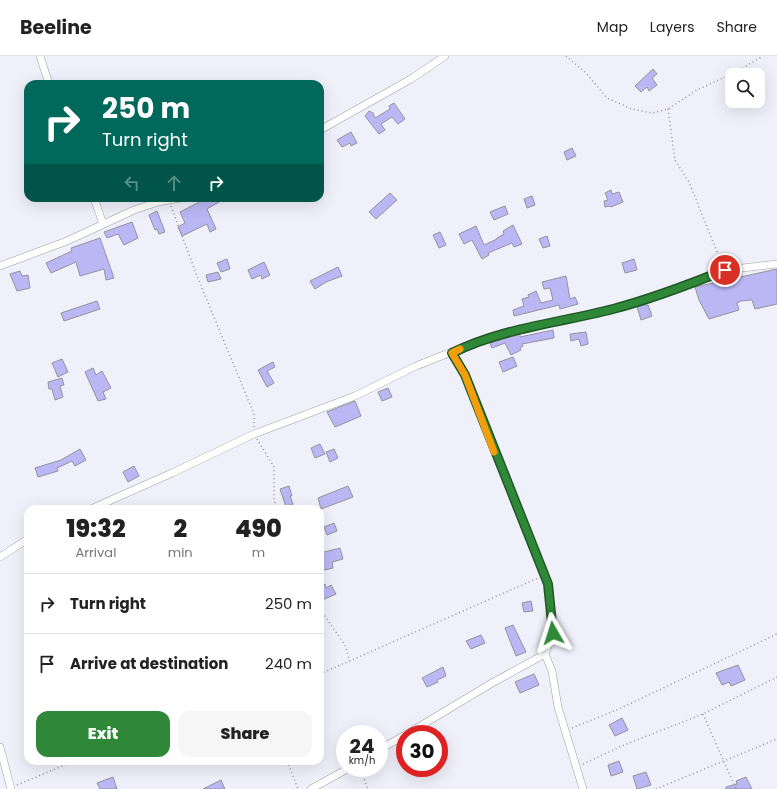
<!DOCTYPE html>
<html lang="en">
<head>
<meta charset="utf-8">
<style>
  :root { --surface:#fff; --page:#f6f6f6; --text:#222; --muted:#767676; --line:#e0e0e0; --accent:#2f8838 }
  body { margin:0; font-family:Poppins,sans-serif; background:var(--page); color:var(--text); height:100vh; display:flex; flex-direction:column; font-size:15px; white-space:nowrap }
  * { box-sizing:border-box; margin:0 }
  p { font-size:13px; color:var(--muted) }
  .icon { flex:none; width:22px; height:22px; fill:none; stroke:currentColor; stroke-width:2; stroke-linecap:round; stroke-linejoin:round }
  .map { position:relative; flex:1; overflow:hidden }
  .side { position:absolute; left:24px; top:449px; width:300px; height:260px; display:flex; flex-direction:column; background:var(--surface); border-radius:12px; box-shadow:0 4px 16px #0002 }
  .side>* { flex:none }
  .banner { position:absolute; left:24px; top:24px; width:300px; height:122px; border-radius:12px; box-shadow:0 4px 16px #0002; background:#00695c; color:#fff; overflow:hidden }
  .tools { position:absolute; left:725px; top:12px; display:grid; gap:8px }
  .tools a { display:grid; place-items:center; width:40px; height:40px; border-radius:8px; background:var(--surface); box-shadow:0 4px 16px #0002; font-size:20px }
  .speed { position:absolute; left:336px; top:669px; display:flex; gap:8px; font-size:20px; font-weight:700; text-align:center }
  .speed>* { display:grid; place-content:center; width:52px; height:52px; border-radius:50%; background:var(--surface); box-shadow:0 4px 16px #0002; line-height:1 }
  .speed small { font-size:10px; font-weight:400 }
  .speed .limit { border:6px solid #d22; background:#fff; color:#111 }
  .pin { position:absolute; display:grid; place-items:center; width:34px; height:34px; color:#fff; margin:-17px; border:2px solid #fff; border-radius:50%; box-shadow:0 1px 4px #0007 }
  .me { position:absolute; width:44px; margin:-22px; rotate:354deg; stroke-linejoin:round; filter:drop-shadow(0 0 3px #0008) }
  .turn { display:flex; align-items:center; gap:14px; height:84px; padding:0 12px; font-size:18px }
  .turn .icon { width:52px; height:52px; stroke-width:2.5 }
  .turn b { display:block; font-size:28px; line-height:34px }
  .lanes { display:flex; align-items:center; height:38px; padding:0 12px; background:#0003; justify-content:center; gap:20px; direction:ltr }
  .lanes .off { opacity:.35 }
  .eta { display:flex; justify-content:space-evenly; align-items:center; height:68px; text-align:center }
  .eta b { font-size:24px; font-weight:800; line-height:28px }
  .button { display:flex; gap:8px; margin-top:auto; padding:8px 12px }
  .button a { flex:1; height:46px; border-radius:12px; background:var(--accent); color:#fff; font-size:16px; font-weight:800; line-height:46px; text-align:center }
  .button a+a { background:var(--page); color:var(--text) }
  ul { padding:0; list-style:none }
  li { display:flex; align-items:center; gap:12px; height:60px; padding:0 12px; border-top:1px solid var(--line) }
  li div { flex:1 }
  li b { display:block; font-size:15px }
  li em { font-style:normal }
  header { display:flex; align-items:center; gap:24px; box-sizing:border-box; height:56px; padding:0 20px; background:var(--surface); border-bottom:1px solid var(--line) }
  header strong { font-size:19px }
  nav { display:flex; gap:22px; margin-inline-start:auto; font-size:14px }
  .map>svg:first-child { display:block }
  .building { fill:#bbb7f5; stroke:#93939c }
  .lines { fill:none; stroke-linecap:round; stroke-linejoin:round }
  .street-casing { stroke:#9f9fa9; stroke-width:8 }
  .path { stroke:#94949c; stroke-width:1.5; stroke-dasharray:1 3; stroke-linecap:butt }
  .street { stroke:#fff; stroke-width:7 }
  .route-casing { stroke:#1f5824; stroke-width:10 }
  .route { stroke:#2f8838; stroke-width:7 }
  .slow { stroke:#f59e0b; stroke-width:7 }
</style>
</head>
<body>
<header>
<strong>Beeline</strong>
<nav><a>Map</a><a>Layers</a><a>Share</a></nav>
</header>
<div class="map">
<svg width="777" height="733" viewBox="0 0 777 733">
  <rect width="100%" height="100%" fill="#f0f0fb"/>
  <path class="building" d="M653,13L657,18L652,22L657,29L649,35L647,31L641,36L635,30Z
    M394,47L405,63L398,68L392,61L381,68L385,74L379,78L365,60L369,55L373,57L375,62L390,53L389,50Z
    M351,76L357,87L351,90L350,87L342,91L337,84Z
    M572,92L576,100L567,104L564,96Z
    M611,134L612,138L619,136L623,146L611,151L610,150L605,151L604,145L608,144L605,137Z
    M390,137L397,144L376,163L369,156Z
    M532,140L535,149L527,152L524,143Z
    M212,142H226L207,153L216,173L210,176L207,168L182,180L178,171L185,167L180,156L203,144L204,146Z
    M505,150L508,158L494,164L490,156Z
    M157,155L165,176L159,178L157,173L155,174L149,159Z
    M132,166L138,182L124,189L118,178L107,182L104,176Z
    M513,169L522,188L514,191L512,187L488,197L489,199L482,203L472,184L464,188L459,178L476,170L484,189L497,183V182L504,178L503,175Z
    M440,176L446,189L439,192L433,179Z
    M547,180L550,190L543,192L539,183Z
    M100,182L114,222L106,224L104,213L80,220L76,206L51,217L46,207L72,195L71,192Z
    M227,203L230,213L221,216L217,207Z
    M634,203L637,214L625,217L622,207Z
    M264,206L270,219L262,223L261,219L252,223L248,214Z
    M338,211L342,220L326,226L315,233L310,225Z
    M777,213V248L755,253L752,244L741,245L737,247L739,254L709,263L699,244L695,231Z
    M20,215L22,220L28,219L30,232L17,235L10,218Z
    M218,216L221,223L208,226L206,219Z
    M566,220L570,243L575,241L578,248L560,253L559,249L514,260L513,254L524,250L522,243L529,241L528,239L536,235L541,247L553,244L550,232L544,233L542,226Z
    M97,245L100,253L64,265L61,257Z
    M643,249H648L652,260L641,264L637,251Z
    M553,274L554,282L522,288L523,290L520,292L521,294L511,299L505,287L492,292L490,287L520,278V281Z
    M586,276L588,288L581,290L579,283L571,285L570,278Z
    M513,301L517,310L503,316L499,306Z
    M62,303L68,316L58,321L52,307Z
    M273,306L275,311L267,315L274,327L267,331L258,314Z
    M93,312L96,319L102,315L111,332L103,336L106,343L98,345L85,316Z
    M62,322L64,329L60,330L63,341L55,344L52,333H49L48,326Z
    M388,332L392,341L382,345L378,336Z
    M355,345L361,360L335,371L327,356Z
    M320,388L325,398L315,402L311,392Z
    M80,393L86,404L75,410L72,405L57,412L58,415L38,421L35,412L61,404Z
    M334,393L338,402L330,406L326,396Z
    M134,410L139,420L128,426L123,416Z
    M289,430L292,440H290L293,448L286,451L280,433Z
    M348,430L353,441L321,453L318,442Z
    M334,467L337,475L327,479L324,471Z
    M340,492L343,503L332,506L333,512L320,515V497Z
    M325,528L326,532L331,529L336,538L320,545V530Z
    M531,545L533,555L524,556L522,547Z
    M513,569L526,596L516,600L505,572Z
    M481,579L485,587L471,593L466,585Z
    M738,609L745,624L731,630L729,626L722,629L716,617Z
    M443,611L446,620L437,624L438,626L427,631L422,622Z
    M534,618L539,629L520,637L515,626Z
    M622,662L628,674L615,680L609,669Z
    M619,705L623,716L611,720L608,709Z
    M646,716L651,729L637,733L633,720Z
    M113,721L117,733H100L97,727Z
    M746,721L752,733H726V731L737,728L736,725Z
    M221,724L225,733H203Z"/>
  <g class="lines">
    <defs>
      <path id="street" d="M40,0L49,28
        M320,74L411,23L445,0
        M94,142L103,168
        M0,210L67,185L134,154L158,146L180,142
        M451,297L465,319L548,528L553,577L545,598L552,615L558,651L583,733
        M91,453L172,417L254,378L355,340L416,310L464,291L503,277L613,253L659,239L725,214L777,208
        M0,501L28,483
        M407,678L492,627L545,598
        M0,691L11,733
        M379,694L405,679
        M311,733L349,712"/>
    </defs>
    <use href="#street" class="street-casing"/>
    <path class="path" d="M566,0L585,16L607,42L632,53L652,57L668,53L697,34L736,16L763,0
      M668,53L675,104L689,126L722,208
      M171,150L197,220L254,358V371
      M257,383L274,411V444L278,453
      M320,553L345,589L350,606
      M320,618L538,522
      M703,658L736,733
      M572,672L619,653L777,578
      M287,705L298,733
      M583,708L624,689L703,658L777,621
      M360,712L368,733
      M17,729L74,705
      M656,733L777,683"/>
    <use href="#street" class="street"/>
  </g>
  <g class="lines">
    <defs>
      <path id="route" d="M553,577L548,528L465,319L452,297C502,272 559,267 613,253C651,243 688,229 725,214"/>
    </defs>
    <use href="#route" class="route-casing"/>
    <use href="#route" class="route"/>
    <path class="slow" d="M460,293L452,297L465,319L494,396"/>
  </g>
</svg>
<div class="tools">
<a><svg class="icon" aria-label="search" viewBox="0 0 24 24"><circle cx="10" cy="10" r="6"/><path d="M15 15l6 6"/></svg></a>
</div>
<div class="speed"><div>24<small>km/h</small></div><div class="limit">30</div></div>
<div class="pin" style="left:725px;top:214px;background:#d93025"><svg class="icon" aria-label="arrive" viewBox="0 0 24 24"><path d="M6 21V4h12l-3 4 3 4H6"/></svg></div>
<svg class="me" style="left:553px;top:577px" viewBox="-20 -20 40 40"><path d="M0-17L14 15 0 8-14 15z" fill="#2f8838" stroke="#fff" stroke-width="4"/></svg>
<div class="banner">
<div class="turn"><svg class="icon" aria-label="right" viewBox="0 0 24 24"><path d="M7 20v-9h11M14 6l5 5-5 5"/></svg><div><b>250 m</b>Turn right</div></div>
<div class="lanes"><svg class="icon off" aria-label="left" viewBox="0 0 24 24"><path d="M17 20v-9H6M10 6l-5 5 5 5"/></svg><svg class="icon off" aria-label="ahead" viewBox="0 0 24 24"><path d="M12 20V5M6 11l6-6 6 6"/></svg><svg class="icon" aria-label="right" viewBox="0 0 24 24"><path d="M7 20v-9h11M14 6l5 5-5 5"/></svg></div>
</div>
<section class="side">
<div class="eta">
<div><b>19:32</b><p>Arrival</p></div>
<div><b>2</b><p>min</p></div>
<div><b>490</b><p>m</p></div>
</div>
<ul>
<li><svg class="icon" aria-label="right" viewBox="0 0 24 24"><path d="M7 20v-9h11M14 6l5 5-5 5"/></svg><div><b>Turn right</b></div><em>250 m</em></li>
<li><svg class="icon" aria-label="arrive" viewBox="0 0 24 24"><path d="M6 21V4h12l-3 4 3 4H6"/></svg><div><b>Arrive at destination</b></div><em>240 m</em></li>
</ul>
<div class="button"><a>Exit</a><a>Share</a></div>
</section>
</div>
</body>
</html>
